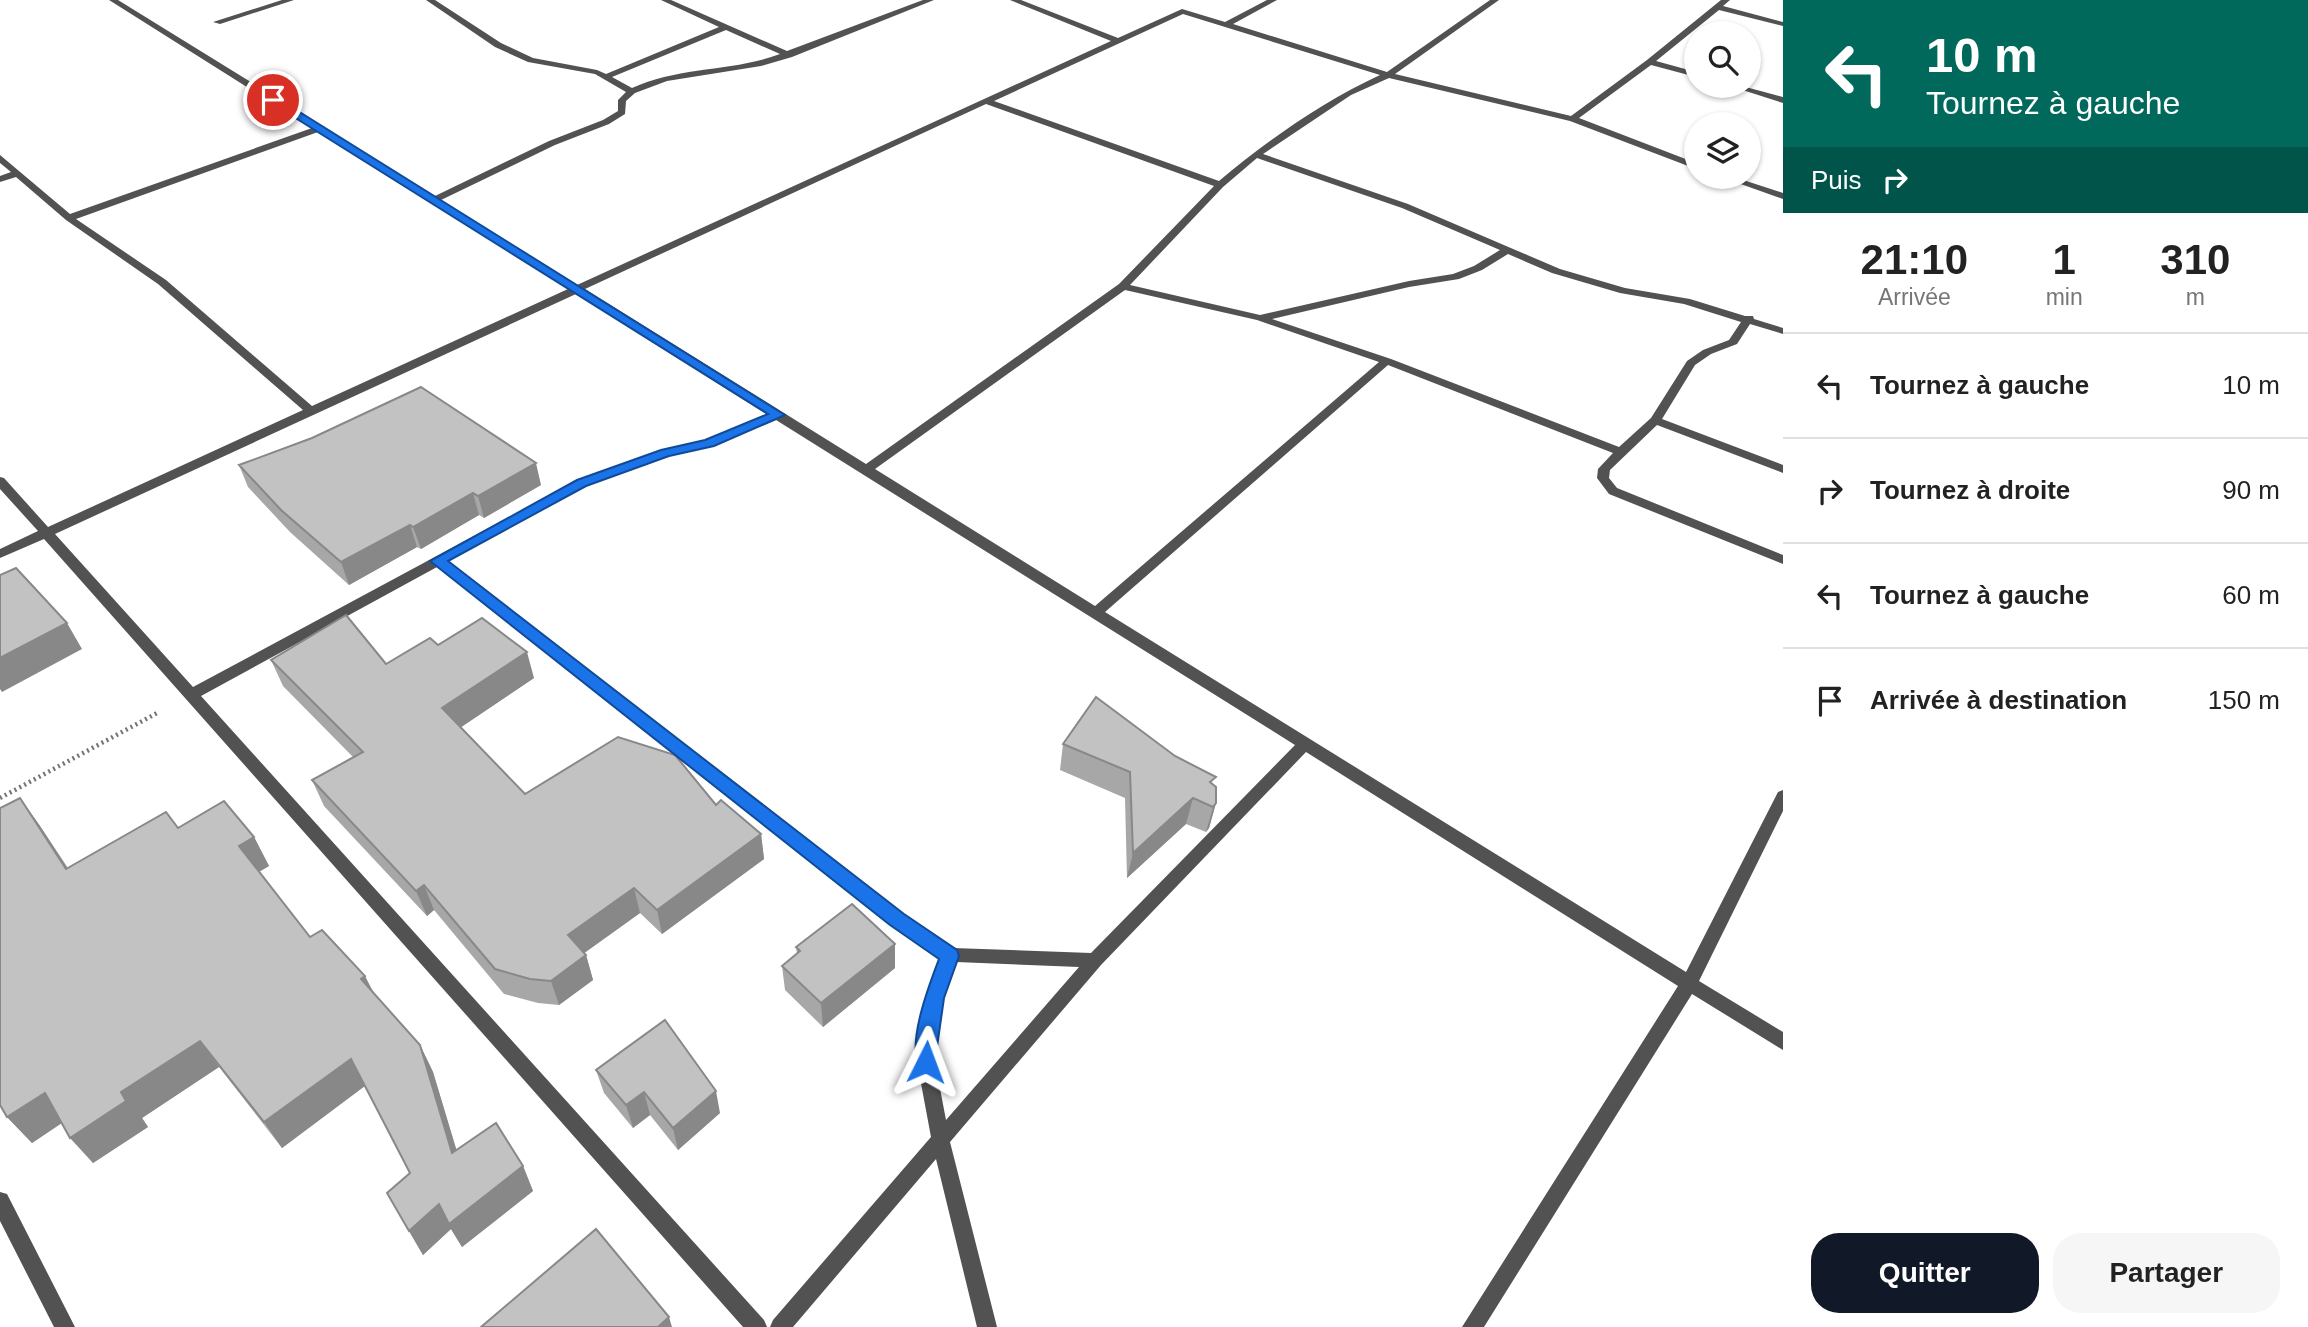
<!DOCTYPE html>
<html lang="fr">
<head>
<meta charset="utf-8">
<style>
  :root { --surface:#fff; --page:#f6f6f6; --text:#222; --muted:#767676; --line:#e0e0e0; --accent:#111827 }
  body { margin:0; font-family:Helvetica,sans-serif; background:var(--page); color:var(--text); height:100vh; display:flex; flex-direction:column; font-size:26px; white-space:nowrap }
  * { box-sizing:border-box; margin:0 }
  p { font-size:23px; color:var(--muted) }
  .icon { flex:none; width:38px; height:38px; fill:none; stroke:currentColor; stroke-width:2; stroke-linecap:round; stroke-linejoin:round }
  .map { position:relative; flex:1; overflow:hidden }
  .details { display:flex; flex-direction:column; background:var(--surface); width:525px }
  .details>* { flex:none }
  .hud { background:#00695c; color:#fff; overflow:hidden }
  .tools { position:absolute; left:1684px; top:21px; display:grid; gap:14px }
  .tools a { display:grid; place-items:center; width:77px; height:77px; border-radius:50%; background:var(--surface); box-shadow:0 2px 5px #0004; font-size:35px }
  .pin { position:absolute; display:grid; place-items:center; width:60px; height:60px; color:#fff; margin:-30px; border:4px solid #fff; border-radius:50%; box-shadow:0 2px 7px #0007 }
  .me { position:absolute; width:77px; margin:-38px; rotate:3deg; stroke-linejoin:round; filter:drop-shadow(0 0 5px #0008) }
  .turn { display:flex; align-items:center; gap:24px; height:147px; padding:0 28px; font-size:32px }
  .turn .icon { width:91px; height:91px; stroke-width:2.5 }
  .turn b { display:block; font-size:49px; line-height:60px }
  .then { display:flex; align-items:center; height:66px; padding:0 28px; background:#0003; gap:14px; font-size:26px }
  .eta { display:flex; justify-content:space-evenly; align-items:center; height:119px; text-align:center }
  .eta b { font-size:42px; font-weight:800; line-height:49px }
  .cta { display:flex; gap:14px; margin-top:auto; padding:14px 28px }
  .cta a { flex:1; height:80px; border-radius:28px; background:var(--accent); color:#fff; font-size:28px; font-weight:800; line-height:80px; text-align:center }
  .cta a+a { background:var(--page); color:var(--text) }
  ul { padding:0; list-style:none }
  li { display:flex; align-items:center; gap:21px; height:105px; padding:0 28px; border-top:2px solid var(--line) }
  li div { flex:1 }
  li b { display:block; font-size:26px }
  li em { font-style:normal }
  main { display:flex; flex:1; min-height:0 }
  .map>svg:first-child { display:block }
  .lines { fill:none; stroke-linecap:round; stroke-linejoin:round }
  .path { stroke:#747474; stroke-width:4.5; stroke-dasharray:2 3.5; stroke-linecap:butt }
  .street { fill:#525252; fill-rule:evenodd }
  .wall { fill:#a7a7a7 }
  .shaded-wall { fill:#888 }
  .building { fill:#c2c2c2; stroke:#888; stroke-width:2 }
  .route { fill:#1a73e8; stroke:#114b97; stroke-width:2 }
</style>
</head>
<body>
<main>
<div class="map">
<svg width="1783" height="1327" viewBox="0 0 1783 1327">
  <rect width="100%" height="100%" fill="#fff"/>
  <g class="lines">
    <path class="path" d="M0,798L159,712"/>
    <path class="street" d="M109,0H118L435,196L549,141L603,120L618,111V100L626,92L595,74L528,62L495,47L426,0H435L501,43L533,58L597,70L606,74L719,27L661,0H671L787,51L923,0H934L792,57L761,66L667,81L635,93L626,101L625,114L609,124L555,145L441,200L577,285L1111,41L1010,0H1021L1118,38L1182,9L1225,22L1267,0H1277L1233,24L1387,72L1490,0H1499L1395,74L1571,116L1647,60L1721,0H1730L1723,6L1783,22V26L1719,10L1656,61L1696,72V77L1651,65L1579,118L1696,163V169L1570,121L1389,78L1351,95L1263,154L1408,204L1560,269L1625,288L1690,299L1745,316H1753L1754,319L1783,328V334L1750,324L1737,344L1711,354L1695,365L1662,419L1783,465V473L1657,425L1610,470L1609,478L1617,488L1783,555V564L1609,494L1597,478L1598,469L1613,453L1388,365L1105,612L1686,972L1778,792L1783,790V811L1699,981L1783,1032V1050L1692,994L1484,1327H1462L1678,986L1306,752L1101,965L950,1142L997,1327H977L936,1159L793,1327H770L773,1320L931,1137L917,1062L925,998L941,958L891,924L437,567L201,696L764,1320L767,1327H743L44,539L0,558V549L38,531L0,489V477L4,478L48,527L303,410L158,284L66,220L16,177L0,182V176L11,172L0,163V155L70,214L312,128ZM1183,14L1380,75C1322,102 1268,140 1219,181L994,101ZM726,30L780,54C732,72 679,66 632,88L612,77ZM986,104L1214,186L1119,284L866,464L585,289ZM318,132L568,289L312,406L166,280L76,219ZM1257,158L1402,208L1500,250L1474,266L1453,274L1409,281L1260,315L1130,285L1223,187ZM1508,254L1552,273L1620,293L1684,304L1741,322L1729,340L1703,350L1687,361L1651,418L1619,447L1391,359L1272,319L1409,287L1459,279L1482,270ZM1125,290L1257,320L1379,362L1095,606L875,469ZM576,294L768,415L705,440L662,450L578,480L193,687L55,534ZM776,420L1295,745L1091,953L953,948L903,914L447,562L586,486L670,456L713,446ZM956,962L1079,967L946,1120L935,1062L943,998Z
      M282,0H294L220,24L213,22Z
      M1730,86H1742L1783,97V103Z
      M1721,177H1734L1783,193V199Z
      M0,1192L7,1194L75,1327H54L0,1221Z"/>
  </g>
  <path class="wall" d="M239,465L541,485L484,518L479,515L421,549L417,547L349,585L290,532L248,487Z
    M438,645L534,678L461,727L525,794L716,805L761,834L764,859L662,934L640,913L584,953L586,955L593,980L559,1005L538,1003L504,994L434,910L427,916L324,806L312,780L353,757L283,686L271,660L386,664Z
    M1063,744L1214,785L1216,803L1209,828L1206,832L1186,824L1127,878L1125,798L1060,770Z
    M20,798L40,826L68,868L178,828L254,837L269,866L259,872L310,937L375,995L420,1045L433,1072L456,1150L523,1166L533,1191L462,1247L451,1229L423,1255L409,1231L410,1173L365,1086L282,1148L219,1067L142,1118L148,1127L93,1163L62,1123L32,1143L7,1117Z
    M796,947L895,968L823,1027L785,990L782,966L797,954Z
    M596,1070L720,1113L678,1150L650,1115L633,1128L604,1093Z"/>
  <path class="shaded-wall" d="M536,463L541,485L484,518L478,496Z
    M473,493L479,515L421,549L413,527Z
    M410,525L417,547L349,585L341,562Z
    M67,623L82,649L2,692L0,689V658Z
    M527,652L534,678L451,734L442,708Z
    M20,798L40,826L86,897L66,869Z
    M1193,798L1186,824L1127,878L1133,853Z
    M1216,803L1209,828L1206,832L1213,807Z
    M761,834L764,859L662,934L657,910Z
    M254,837L269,866L255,874L239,846Z
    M424,885L434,910L427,916L416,891Z
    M634,888L640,913L576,959L568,935Z
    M895,944V968L823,1027L821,1003Z
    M586,955L593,980L559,1005L551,981Z
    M365,976L379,1003L361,979Z
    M200,1041L219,1067L142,1118L148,1127L93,1163L70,1138L121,1092Z
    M420,1045L433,1072L465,1178L452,1153Z
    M351,1059L366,1085L282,1148L264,1122Z
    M716,1091L720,1113L678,1150L673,1128Z
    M644,1092L650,1115L633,1128L626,1105Z
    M45,1093L69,1118L32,1143L7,1117Z
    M523,1166L533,1191L462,1247L451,1229L423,1255L409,1231L439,1204Z
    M669,1317L672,1327H658Z"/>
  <path class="building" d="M421,387L536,463L478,496L473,493L413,527L410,525L341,562L281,510L239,465L312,438Z
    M16,568L67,623L0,658V575Z
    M346,615L386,664L430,638L438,645L482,618L527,652L442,708L525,794L618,737L675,755L716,805L721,800L761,834L657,910L634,888L568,935L586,955L551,981L530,979L495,969L424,885L416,891L312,780L363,752L271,660Z
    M1096,697L1175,756L1216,777L1210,782L1216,787V803L1213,807L1193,798L1133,853L1130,772L1063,744Z
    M20,798L66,869L166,812L178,828L224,801L254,837L239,846L310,937L322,930L365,976L361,979L420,1045L452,1153L496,1123L523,1166L449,1224L439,1204L409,1231L387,1193L410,1173L351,1059L264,1122L200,1041L121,1092L126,1101L70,1138L45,1093L7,1117L0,1105V808Z
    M852,904L895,944L821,1003L782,966L800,951L796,947Z
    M665,1020L716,1091L673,1128L644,1092L626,1105L596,1070Z
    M596,1229L669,1317L658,1327H481Z"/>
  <path class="route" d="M270,98H277L785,415L714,446L669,456L586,486L448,561L904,914L957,950L959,956L944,998L934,1068L926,1071L919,1068C907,1042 929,985 939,959L890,925L430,561L577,480L661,450L705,440L768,414L270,102Z"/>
</svg>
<div class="tools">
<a><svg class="icon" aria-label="search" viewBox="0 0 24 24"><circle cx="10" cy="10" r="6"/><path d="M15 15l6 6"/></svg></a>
<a><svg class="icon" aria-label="layers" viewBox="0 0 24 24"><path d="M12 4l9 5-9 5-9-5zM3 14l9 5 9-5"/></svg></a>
</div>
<div class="pin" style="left:273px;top:100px;background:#d93025"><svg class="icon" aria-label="arrive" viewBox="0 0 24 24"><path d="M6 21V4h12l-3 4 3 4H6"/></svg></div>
<svg class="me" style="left:926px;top:1062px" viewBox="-20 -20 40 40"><path d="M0-17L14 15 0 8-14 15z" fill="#1a73e8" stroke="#fff" stroke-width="4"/></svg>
</div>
<section class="details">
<div class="hud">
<div class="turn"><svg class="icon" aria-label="left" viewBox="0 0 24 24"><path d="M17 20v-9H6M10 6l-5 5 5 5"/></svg><div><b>10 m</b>Tournez à gauche</div></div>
<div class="then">Puis<svg class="icon" aria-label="right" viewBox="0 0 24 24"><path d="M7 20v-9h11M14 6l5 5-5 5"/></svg></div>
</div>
<div class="eta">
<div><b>21:10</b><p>Arrivée</p></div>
<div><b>1</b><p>min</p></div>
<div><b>310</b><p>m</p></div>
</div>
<ul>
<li><svg class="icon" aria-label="left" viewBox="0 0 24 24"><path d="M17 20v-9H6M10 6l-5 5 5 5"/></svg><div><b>Tournez à gauche</b></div><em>10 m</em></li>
<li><svg class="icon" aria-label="right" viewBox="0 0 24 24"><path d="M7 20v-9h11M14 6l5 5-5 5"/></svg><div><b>Tournez à droite</b></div><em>90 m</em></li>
<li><svg class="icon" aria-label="left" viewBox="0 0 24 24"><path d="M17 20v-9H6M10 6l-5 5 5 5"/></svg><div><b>Tournez à gauche</b></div><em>60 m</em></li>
<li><svg class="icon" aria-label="arrive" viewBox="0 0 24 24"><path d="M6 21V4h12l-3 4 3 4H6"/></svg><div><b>Arrivée à destination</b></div><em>150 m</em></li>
</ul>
<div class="cta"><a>Quitter</a><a>Partager</a></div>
</section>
</main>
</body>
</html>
